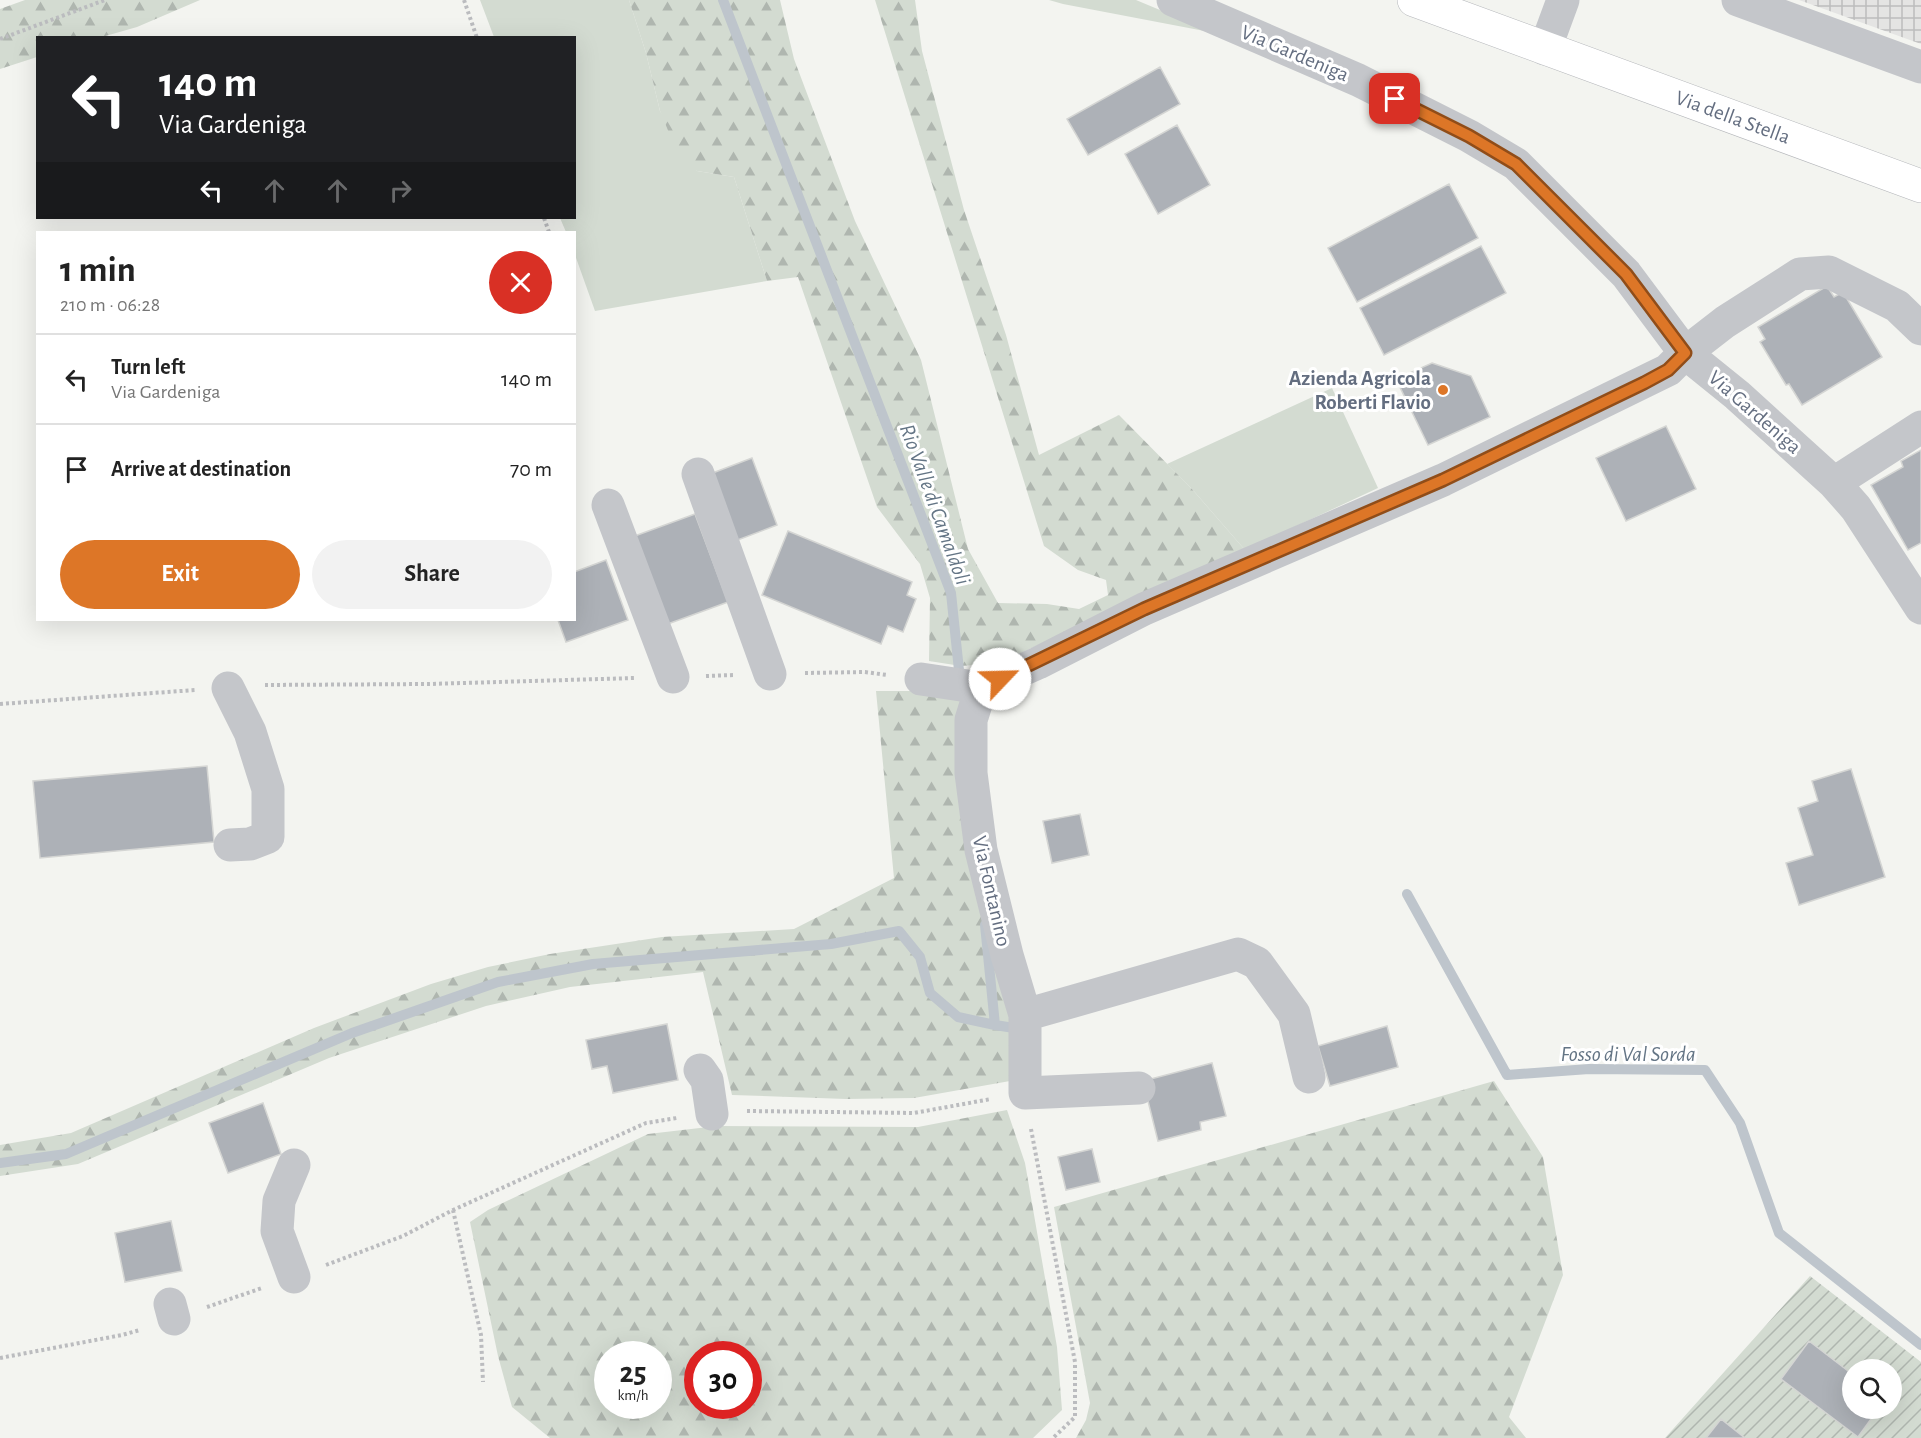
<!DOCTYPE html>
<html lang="en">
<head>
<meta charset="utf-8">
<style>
  :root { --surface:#fff; --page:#f2f2f2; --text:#222; --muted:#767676; --line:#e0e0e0; --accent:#dd7627 }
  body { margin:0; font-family:"Alegreya Sans",sans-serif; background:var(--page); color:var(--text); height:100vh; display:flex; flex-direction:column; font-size:22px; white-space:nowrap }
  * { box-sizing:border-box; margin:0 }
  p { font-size:20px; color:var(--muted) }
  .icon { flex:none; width:33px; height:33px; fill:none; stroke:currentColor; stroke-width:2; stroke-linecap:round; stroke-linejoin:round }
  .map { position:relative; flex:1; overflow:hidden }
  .side { position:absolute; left:36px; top:231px; width:540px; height:390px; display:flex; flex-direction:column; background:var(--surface); border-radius:0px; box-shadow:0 6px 24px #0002 }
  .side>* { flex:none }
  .guide { position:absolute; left:36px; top:36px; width:540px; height:183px; border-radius:0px; box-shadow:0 6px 24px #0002; background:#202124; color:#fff; overflow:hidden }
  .fabs { position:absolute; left:1842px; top:1359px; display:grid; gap:12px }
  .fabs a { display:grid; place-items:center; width:60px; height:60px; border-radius:50%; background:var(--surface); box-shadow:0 6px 24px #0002; font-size:30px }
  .speed { position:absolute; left:594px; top:1341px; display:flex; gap:12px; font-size:30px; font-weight:700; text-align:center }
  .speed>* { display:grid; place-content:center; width:78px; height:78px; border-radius:50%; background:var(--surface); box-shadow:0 6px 24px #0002; line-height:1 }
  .speed small { font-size:15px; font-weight:400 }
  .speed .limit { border:9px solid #d22; background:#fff; color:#111 }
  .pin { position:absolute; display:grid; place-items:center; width:51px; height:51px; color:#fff; margin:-26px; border-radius:12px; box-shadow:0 3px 9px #0006 }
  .me { position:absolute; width:66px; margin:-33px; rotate:66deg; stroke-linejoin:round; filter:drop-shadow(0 0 4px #0008) }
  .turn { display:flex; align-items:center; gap:21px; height:126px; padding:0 24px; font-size:27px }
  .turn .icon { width:78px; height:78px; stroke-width:2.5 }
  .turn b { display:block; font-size:42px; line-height:51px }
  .lanes { display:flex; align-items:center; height:57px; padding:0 24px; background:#0003; justify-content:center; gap:30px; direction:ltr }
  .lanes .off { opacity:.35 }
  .round { display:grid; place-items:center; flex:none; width:63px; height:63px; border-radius:32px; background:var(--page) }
  .overview { display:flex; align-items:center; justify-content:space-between; height:102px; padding:0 24px }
  h1 { font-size:36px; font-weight:600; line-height:45px }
  .action { display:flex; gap:12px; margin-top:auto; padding:12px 24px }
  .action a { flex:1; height:69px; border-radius:36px; background:var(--accent); color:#fff; font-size:24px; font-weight:600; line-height:69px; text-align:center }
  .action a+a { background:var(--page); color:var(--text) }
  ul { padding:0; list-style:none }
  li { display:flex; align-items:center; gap:18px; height:90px; padding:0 24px; border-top:2px solid var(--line) }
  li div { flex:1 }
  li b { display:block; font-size:22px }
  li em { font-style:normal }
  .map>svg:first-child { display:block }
  .industrial { fill:url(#industrial-grid) }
  .green { fill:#d3dbd1 }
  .forest { fill:url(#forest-firs); fill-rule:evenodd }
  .garden { fill:url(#garden-furrows); fill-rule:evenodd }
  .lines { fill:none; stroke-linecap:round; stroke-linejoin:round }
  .stream { stroke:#bec5cc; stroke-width:10 }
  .building { fill:#adb1b7; stroke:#d4d5d3; stroke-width:1.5 }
  .major-casing { stroke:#b5b7bb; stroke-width:34 }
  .path { stroke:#bbbcbf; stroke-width:4; stroke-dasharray:3 3; stroke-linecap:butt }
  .minor { stroke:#c4c6ca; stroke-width:33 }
  .major { stroke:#fff; stroke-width:33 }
  .route-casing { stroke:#904d19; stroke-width:15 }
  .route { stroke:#dd7627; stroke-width:10 }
  .poi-dot { fill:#dd7627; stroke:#fff; stroke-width:2 }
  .labels { text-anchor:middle; stroke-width:6; stroke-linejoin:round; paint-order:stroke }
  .street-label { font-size:21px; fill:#646e80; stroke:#fff }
  .poi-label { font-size:21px; font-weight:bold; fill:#646e80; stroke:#fff; text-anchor:end }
  .water-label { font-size:22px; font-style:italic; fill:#647585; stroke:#fff }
</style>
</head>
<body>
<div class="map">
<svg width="1921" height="1438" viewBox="0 0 1921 1438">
  <defs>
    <pattern id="industrial-grid" width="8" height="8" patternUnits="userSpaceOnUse" patternTransform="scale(1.5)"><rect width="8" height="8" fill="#e4e4e3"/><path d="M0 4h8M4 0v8" fill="none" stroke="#bcbdbd"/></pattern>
    <pattern id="forest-firs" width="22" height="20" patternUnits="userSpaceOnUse" patternTransform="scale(1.5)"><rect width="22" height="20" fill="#d3dbd1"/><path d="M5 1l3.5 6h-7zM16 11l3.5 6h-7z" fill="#afb6af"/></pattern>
    <pattern id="garden-furrows" width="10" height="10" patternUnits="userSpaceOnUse" patternTransform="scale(1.5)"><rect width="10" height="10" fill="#d3dbd1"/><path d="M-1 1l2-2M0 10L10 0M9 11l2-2" fill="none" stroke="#afb6af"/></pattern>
  </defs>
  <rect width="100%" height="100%" fill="#f3f4f0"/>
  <path class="industrial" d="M1799,0H1921V44Z"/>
  <path class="green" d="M480,0H629L646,53L660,111L697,171L734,177L767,281L595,311L575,255L574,232H566L560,218H574V38L494,37Z
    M1049,0H1136L1215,33L1063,4Z
    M1332,388L1378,488L1245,550L1192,489L1167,464Z"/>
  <path class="forest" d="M25,0H200L137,27L102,37L38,38L37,57L0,69V9Z
    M629,0H780L794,59L855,221L921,360L968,549L998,603L1047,604L1079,609L1108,595L1106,580L1078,570L1044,546L875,0H915L922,51L964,210L1006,335L1039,455L1119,415L1192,489L1245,550L999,663L961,666L929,661L930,598L920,564L877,507L798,277L767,281L734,177L697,171L679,157L660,111L646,53Z
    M876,691H951L961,702L1011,1014L1010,1081L914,1098L846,1099L732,1095L703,972L570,987L486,1006L329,1058L78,1164L0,1176V1145L71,1133L314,1028L431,984L488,967L550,954L662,937L794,929L894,878Z
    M1494,1081L1543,1157L1563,1275L1509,1417L1526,1438H1076L1086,1420L1090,1403L1054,1207Z
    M1007,1110L1025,1163L1057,1347L1062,1410L1033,1438H550L512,1407L498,1356L470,1222L488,1210L648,1134L717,1126L918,1127ZM608,1354H658V1406H608ZM698,1354H748V1406H698Z"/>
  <path class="garden" d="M1810,1276L1921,1362V1438H1665ZM1852,1370H1892V1408H1852Z"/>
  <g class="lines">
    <path class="stream" d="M723,0L951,593L960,680
      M1407,894L1507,1075L1589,1069L1705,1070L1740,1123L1779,1233L1921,1345
      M985,925L995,1025L1020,1029
      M0,1163L66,1154L352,1033L498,982L593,964L831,944L899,931L920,957L930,993L958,1017L995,1025"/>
  </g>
  <path class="building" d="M1160,67L1180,104L1088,155L1067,119Z
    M1177,125L1210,185L1158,214L1125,154Z
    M1449,184L1478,238L1357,302L1328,248Z
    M1481,246L1506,293L1384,355L1360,308Z
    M1827,286L1834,297L1843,292L1882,357L1802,405L1789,384L1786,385L1760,342L1765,339L1758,327Z
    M1432,363L1471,376L1490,417L1428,445L1396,379Z
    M1666,426L1696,489L1626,521L1596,458Z
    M1921,450V543L1908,550L1871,485L1903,467L1901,461Z
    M752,458L777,525L735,541L710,474Z
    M695,514L728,602L665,625L632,537Z
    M788,531L912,582L907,595L916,599L903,632L888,626L881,644L762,595Z
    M606,560L628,620L566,642L558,620H574V572Z
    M207,766L214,842L40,858L33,781Z
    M1851,769L1885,877L1799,905L1786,863L1813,855L1798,808L1818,801L1812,781Z
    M1080,814L1089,855L1052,863L1043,821Z
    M667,1024L678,1080L613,1093L607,1066L592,1069L586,1040Z
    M1387,1026L1398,1067L1330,1086L1318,1046Z
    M1212,1063L1226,1116L1200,1122L1201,1130L1158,1141L1143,1081Z
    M263,1103L281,1154L228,1173L209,1123Z
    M1092,1149L1100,1182L1066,1190L1058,1157Z
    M171,1221L182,1271L125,1282L115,1233Z
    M1809,1341L1852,1374V1408H1879L1858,1437L1781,1379Z
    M1721,1419L1745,1438H1706Z"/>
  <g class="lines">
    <defs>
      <path id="major" d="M1414,0L1921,186"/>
    </defs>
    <use href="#major" class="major-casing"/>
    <path class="path" d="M464,0L477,38
      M0,39L105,0
      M544,218L549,232
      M805,673L865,672L887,675
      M706,676L734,675
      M265,685L429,684L635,678
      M0,704L195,690
      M747,1111L914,1113L991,1099
      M1031,1129L1075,1362V1417L1053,1438
      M453,1210L481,1335L483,1382
      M326,1265L403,1236L453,1210L646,1123L677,1118
      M207,1307L262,1288
      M0,1358L122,1335L140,1330"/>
    <path class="minor" d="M1173,0L1358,80L1469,136L1516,164L1626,274L1685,353L1737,395L1834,483L1856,508L1921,608
      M1738,0L1921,67
      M1545,49L1563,0
      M698,474L770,674
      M1834,483L1921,427
      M608,505L673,677
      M921,679L981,688L1038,663L1144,609L1443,480L1668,370L1685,353L1725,322L1800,274L1829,272L1897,306L1921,329
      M228,688L250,732L268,789V837L250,844L230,845
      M981,688L971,720V773L981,850L1007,955L1025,1015V1093L1139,1088
      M1025,1015L1238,954L1257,963L1294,1014L1309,1077
      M700,1070L707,1080L712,1114
      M294,1165L279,1201L277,1231L294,1277
      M170,1304L174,1319"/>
    <use href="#major" class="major"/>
  </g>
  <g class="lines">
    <defs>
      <path id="route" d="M1000,679L1144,609L1443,480L1644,383L1668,370L1685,353L1626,274L1516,164L1469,136L1395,99"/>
    </defs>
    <use href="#route" class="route-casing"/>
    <use href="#route" class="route"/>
  </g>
  <circle class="poi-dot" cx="1443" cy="390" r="6"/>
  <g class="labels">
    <g class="street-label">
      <text transform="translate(1295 53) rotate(23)" y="7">Via Gardeniga</text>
      <text transform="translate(1733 117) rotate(20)" y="7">Via della Stella</text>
      <text transform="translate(1755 412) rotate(41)" y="7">Via Gardeniga</text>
      <text transform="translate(992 891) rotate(77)" y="7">Via Fontanino</text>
    </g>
    <g class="poi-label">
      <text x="1431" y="385">Azienda Agricola<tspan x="1431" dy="24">Roberti Flavio</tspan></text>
    </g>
    <g class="water-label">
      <text transform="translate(936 504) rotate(70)" y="8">Rio Valle di Camaldoli</text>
      <text x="1628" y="1061">Fosso di Val Sorda</text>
    </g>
  </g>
</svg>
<div class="fabs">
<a><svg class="icon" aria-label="search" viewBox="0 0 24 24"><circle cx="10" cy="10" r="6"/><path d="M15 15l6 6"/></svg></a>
</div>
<div class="speed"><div>25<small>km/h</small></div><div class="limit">30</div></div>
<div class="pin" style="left:1395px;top:99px;background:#d93025"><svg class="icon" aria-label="arrive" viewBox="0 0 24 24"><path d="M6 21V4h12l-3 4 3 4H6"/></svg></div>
<svg class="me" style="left:1000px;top:679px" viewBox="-20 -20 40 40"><circle r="19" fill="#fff"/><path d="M0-13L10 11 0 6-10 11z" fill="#dd7627"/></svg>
<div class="guide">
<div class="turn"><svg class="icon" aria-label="left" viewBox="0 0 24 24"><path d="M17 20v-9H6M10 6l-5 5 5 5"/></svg><div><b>140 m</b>Via Gardeniga</div></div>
<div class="lanes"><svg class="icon" aria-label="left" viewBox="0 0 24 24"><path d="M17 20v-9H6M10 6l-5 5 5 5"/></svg><svg class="icon off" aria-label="ahead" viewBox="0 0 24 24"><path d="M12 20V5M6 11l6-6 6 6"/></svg><svg class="icon off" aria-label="ahead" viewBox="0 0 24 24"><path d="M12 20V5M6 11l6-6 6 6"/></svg><svg class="icon off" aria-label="right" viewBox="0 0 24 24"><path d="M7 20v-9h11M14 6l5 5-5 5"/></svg></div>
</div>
<section class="side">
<div class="overview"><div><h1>1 min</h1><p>210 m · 06:28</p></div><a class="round" style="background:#d93025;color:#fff"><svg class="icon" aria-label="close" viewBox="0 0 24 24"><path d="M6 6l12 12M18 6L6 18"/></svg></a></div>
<ul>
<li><svg class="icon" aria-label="left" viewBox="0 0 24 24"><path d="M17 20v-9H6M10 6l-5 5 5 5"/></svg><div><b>Turn left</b><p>Via Gardeniga</p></div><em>140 m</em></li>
<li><svg class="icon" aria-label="arrive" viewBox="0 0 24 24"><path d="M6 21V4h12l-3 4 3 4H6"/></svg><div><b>Arrive at destination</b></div><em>70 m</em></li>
</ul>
<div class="action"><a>Exit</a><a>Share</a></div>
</section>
</div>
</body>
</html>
